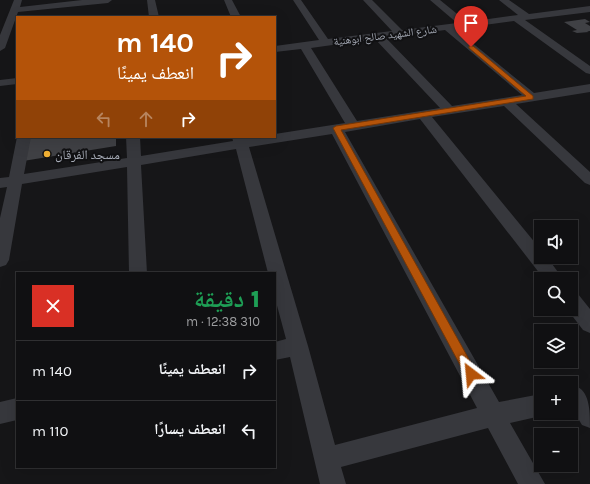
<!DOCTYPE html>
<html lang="ar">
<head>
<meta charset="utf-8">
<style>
  :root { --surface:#101012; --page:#1e1e20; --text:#f1f3f6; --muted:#9c9d9f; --line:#303032 }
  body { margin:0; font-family:Karla,"Noto Naskh Arabic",sans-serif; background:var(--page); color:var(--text); direction:rtl; height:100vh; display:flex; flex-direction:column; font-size:15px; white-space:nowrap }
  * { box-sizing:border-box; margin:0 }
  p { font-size:13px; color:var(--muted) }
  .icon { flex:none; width:22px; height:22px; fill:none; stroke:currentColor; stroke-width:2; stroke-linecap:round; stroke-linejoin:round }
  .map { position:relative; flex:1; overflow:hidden; direction:ltr }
  .panel { position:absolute; left:16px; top:272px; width:260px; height:196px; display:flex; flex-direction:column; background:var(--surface); border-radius:0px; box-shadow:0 4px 16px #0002,0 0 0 1px var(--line); direction:rtl }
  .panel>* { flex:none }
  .hud { position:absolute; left:16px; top:16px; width:260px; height:122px; border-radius:0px; box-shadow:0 4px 16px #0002,0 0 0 1px var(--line); direction:rtl; background:#b45309; color:#fff; overflow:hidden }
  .controls { position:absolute; left:534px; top:220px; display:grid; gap:8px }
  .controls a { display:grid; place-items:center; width:44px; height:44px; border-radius:0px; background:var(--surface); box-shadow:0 4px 16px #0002,0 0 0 1px var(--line); font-size:20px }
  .pin { position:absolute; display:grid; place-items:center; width:34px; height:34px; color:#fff; margin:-41px -17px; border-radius:50% 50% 50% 0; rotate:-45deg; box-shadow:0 0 4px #0007 }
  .pin .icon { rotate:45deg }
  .me { position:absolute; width:44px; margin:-22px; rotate:331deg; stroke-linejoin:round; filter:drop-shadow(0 0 3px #0008) }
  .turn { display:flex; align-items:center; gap:14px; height:84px; padding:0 16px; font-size:18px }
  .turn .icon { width:52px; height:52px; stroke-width:2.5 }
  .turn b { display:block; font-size:28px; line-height:34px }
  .lanes { display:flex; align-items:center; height:38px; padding:0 16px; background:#0003; justify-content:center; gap:20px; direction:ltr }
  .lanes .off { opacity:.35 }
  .round { display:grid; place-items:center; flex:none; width:42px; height:42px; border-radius:0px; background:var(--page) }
  .headline { display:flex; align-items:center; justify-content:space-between; height:68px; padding:0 16px }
  h1 { font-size:24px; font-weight:800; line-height:30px; color:#1e9e55 }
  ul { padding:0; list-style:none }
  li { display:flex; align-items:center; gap:12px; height:60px; padding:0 16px; border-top:1px solid var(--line) }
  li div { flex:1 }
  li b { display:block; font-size:15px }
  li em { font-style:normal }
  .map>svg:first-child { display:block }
  .building { fill:#404145 }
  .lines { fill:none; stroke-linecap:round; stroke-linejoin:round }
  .minor { fill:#37383d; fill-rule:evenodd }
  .route { fill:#b45309; stroke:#753606 }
  .poi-dot { fill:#f2b134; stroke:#111113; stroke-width:1.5 }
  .labels { text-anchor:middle; stroke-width:4; stroke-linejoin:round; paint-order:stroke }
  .far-street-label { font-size:11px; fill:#a8adb8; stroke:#111113 }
  .poi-label { font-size:13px; fill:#a8adb8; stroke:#111113; text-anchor:start }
</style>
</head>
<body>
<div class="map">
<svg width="590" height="484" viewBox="0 0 590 484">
  <rect width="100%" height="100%" fill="#161618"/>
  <path class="building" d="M585,19L590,22L585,23L590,26V31H587L589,32L577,33L572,31L577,30L564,22Z
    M28,137H116V146L23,161Z"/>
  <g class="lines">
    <path class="minor" d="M14,0H22L20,7L82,0H112L108,3L18,12L5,48L0,51V35Z
      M147,0H155L159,17H149Z
      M224,0H232L241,17H231Z
      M293,0H301L328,39L392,31L363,0H372L402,30L457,23L430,0H440L467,22L518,15L499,0H509L529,14L590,6V12L525,20L590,66V74L586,73L514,21L455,29L534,93L590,84V92L516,104L590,172V185L585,183L504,106L432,117L541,250V257H547L563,279H544L420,119L345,132L499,402L541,394V413H549L541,416L510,423L545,484H518L488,428L341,467L346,484H320L290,357L275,360V342L286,339L275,298V273H268L236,149L141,165L147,273H129L127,167L22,184L9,260L6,265L0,267V218L7,187L0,188V178L9,177L17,137H31L24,174L127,158L126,137H140L141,156L233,141L232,137H246V139L275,137V134L345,123L301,49L275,52V46L319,40ZM445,30L522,95L452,106L386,38ZM375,39L440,108L357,121L311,48ZM332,134L477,408L335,445L308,346L249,147Z
      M17,78V84L0,86V80Z
      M571,292L578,294L590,309V333L583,330L567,309H571Z
      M578,387C590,394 590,412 590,428L582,425L571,407V390Z
      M17,398V420L0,424V402Z"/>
  </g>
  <path class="route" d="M469,46H473L533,96V99L341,130L475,370L477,374L475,378L471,379L467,378L333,128L336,126L526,96L469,48Z"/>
  <circle class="poi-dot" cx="47" cy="154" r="4"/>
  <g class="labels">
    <g class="far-street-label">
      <text transform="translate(385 35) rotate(-7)" y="4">شارع الشهيد صالح ابوهنية</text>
    </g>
    <g class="poi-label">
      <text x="55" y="159">مسجد الفرقان</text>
    </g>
  </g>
</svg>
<div class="controls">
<a><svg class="icon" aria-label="sound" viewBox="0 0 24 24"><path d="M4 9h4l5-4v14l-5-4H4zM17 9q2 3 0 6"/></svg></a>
<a><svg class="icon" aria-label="search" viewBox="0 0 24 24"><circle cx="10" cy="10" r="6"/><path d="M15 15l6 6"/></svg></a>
<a><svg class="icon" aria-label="layers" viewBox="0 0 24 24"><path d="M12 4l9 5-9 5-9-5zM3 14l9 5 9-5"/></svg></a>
<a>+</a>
<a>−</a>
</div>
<div class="pin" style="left:471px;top:47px;background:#d93025"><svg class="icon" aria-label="arrive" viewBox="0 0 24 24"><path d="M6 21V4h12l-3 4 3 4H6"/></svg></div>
<svg class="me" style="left:471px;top:374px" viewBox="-20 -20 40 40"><path d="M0-17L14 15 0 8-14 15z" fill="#b45309" stroke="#fff" stroke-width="4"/></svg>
<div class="hud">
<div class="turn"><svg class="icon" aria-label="right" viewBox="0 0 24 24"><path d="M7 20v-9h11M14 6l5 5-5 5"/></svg><div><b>140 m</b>انعطف يمينًا</div></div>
<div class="lanes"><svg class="icon off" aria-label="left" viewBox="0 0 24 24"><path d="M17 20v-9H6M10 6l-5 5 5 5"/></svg><svg class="icon off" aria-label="ahead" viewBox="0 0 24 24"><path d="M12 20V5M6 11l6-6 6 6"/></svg><svg class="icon" aria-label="right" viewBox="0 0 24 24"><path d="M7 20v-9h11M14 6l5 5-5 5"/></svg></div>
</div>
<section class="panel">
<div class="headline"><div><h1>1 دقيقة</h1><p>310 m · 12:38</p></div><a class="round" style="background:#d93025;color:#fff"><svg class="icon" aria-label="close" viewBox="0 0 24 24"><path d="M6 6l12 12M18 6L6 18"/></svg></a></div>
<ul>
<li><svg class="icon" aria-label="right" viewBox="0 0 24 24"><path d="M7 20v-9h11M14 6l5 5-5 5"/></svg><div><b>انعطف يمينًا</b></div><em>140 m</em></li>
<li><svg class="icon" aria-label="left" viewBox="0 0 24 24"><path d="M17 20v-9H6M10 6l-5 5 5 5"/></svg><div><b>انعطف يسارًا</b></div><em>110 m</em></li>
</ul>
</section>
</div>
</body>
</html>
